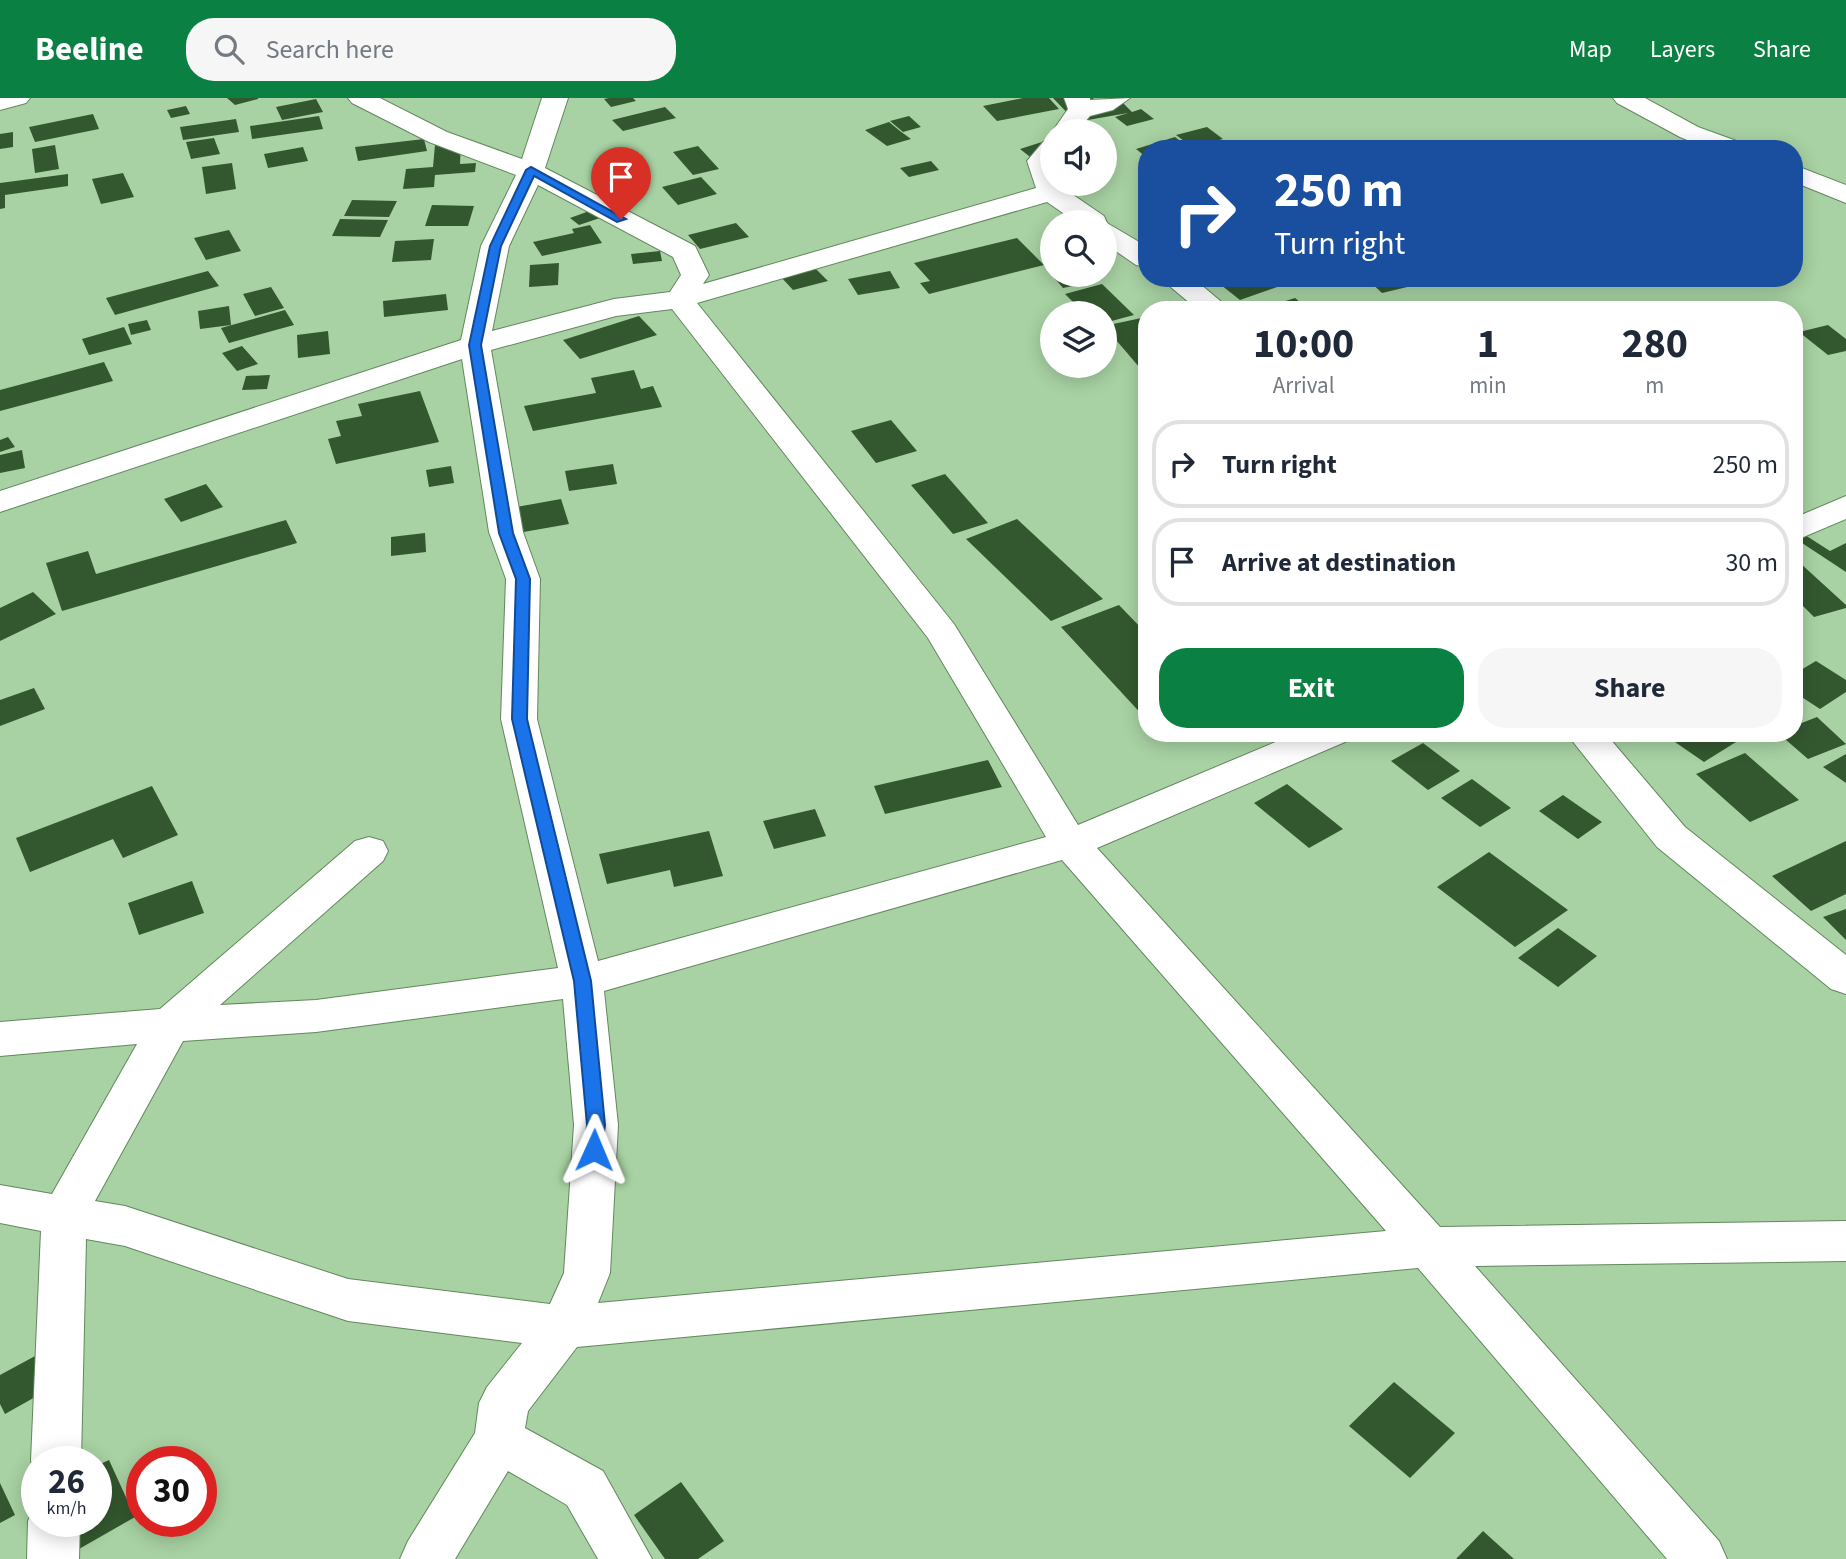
<!DOCTYPE html>
<html lang="en">
<head>
<meta charset="utf-8">
<style>
  :root { --surface:#fff; --page:#f6f6f7; --text:#1f2937; --muted:#747a83; --line:#e0e1e3; --accent:#0b8043 }
  body { margin:0; font-family:"Source Sans 3",sans-serif; background:var(--page); color:var(--text); height:100vh; display:flex; flex-direction:column; font-size:26px; white-space:nowrap }
  * { box-sizing:border-box; margin:0 }
  p { font-size:23px; color:var(--muted) }
  .icon { flex:none; width:38px; height:38px; fill:none; stroke:currentColor; stroke-width:2; stroke-linecap:round; stroke-linejoin:round }
  .map { position:relative; flex:1; overflow:hidden }
  .drawer { position:absolute; left:1138px; top:203px; width:665px; height:441px; display:flex; flex-direction:column; background:var(--surface); border-radius:28px; box-shadow:0 4px 18px #0003 }
  .drawer>* { flex:none }
  .banner { position:absolute; left:1138px; top:42px; width:665px; height:147px; border-radius:28px; box-shadow:0 4px 18px #0003; background:#1a4fa0; color:#fff; overflow:hidden }
  .tools { position:absolute; left:1040px; top:21px; display:grid; gap:14px }
  .tools a { display:grid; place-items:center; width:77px; height:77px; border-radius:50%; background:var(--surface); box-shadow:0 4px 18px #0003; font-size:35px }
  .speed { position:absolute; left:21px; top:1348px; display:flex; gap:14px; font-size:35px; font-weight:700; text-align:center }
  .speed>* { display:grid; place-content:center; width:91px; height:91px; border-radius:50%; background:var(--surface); box-shadow:0 4px 18px #0003; line-height:1 }
  .speed small { font-size:18px; font-weight:400 }
  .speed .limit { border:10px solid #d22; background:#fff; color:#111 }
  .pin { position:absolute; display:grid; place-items:center; width:60px; height:60px; color:#fff; margin:-72px -30px; border-radius:50% 50% 50% 0; rotate:-45deg; box-shadow:0 0 7px #0007 }
  .pin .icon { rotate:45deg }
  .me { position:absolute; width:77px; margin:-38px; rotate:1deg; stroke-linejoin:round; filter:drop-shadow(0 0 5px #0008) }
  .turn { display:flex; align-items:center; gap:24px; height:147px; padding:0 21px; font-size:32px }
  .turn .icon { width:91px; height:91px; stroke-width:2.5 }
  .turn b { display:block; font-size:49px; line-height:60px }
  .eta { display:flex; justify-content:space-evenly; align-items:center; height:119px; text-align:center }
  .eta b { font-size:42px; font-weight:700; line-height:49px }
  .button { display:flex; gap:14px; margin-top:auto; padding:14px 21px }
  .button a { flex:1; height:80px; border-radius:28px; background:var(--accent); color:#fff; font-size:28px; font-weight:700; line-height:80px; text-align:center }
  .button a+a { background:var(--page); color:var(--text) }
  ul { padding:0; list-style:none }
  li { display:flex; align-items:center; gap:21px; height:88px; margin:0 14px 10px; padding:0 7px; border:4px solid var(--line); border-radius:28px }
  li div { flex:1 }
  li b { display:block; font-size:26px }
  li em { font-style:normal }
  header { display:flex; align-items:center; gap:42px; box-sizing:border-box; height:98px; padding:0 35px; background:var(--accent); color:#fff }
  header strong { font-size:33px }
  nav { display:flex; gap:38px; margin-inline-start:auto; font-size:24px }
  .search { width:490px; height:63px; background:var(--page); display:flex; align-items:center; gap:18px; box-sizing:border-box; padding:0 24px; border-radius:28px; color:var(--muted); font-size:26px }
  .map>svg:first-child { display:block }
  .building { fill:#33582f }
  .lines { fill:none; stroke-linecap:round; stroke-linejoin:round }
  .minor-casing { stroke:#62885d; stroke-width:2 }
  .minor { fill:#fff; fill-rule:evenodd }
  .route { fill:#1a73e8; stroke:#114b97; stroke-width:2 }
</style>
</head>
<body>
<header>
<strong>Beeline</strong>
<div class="search"><svg class="icon" aria-label="search" viewBox="0 0 24 24"><circle cx="10" cy="10" r="6"/><path d="M15 15l6 6"/></svg>Search here</div>
<nav><a>Map</a><a>Layers</a><a>Share</a></nav>
</header>
<div class="map">
<svg width="1846" height="1461" viewBox="0 0 1846 1461">
  <rect width="100%" height="100%" fill="#a8d2a3"/>
  <path class="building" d="M227,0H258V1L235,7Z
    M609,0H633L636,3L611,9L604,1Z
    M1023,0H1049L1059,11L997,23L983,8Z
    M1053,0H1093L1098,6L1120,2L1132,14L1141,11L1154,21L1127,28L1115,19L1128,15L1076,24Z
    M316,1L323,14L282,22L276,9Z
    M186,8L190,16L171,20L167,12Z
    M665,9L676,20L623,33L612,22Z
    M93,16L99,31L35,44L29,29Z
    M319,18L323,31L252,41L250,28Z
    M909,18L921,29L903,34L890,23Z
    M236,21L239,34L183,42L180,29Z
    M889,24L900,33L911,41L887,48L865,32Z
    M1207,29L1223,41L1192,49L1176,37Z
    M13,34V49L0,51V36Z
    M1175,39L1191,51H1146V59L1136,51Z
    M214,40L220,56L191,61L186,44Z
    M424,41L427,53L358,63L355,49Z
    M1042,44L1052,52L1043,69L1020,51Z
    M461,45L460,66L476,65L475,74L435,77L434,89L403,91L406,71L433,69L435,47Z
    M55,47L59,71L35,75L32,51Z
    M698,48L719,71L693,77L673,54Z
    M303,49L308,63L268,70L264,56Z
    M931,63L939,72L909,79L900,70Z
    M232,65L236,91L206,96L202,69Z
    M123,75L134,99L101,106L92,81Z
    M68,76V88L5,97V110L0,111V85Z
    M701,79L717,96L678,107L662,89Z
    M352,102L397,103L389,119L344,118Z
    M432,107L474,108L468,128H425Z
    M595,111L603,119L579,127L570,120Z
    M340,121L388,122L380,139L332,138Z
    M736,125L749,139L700,151L688,137Z
    M590,127L602,145L542,158L533,144L574,135L572,131Z
    M229,132L241,153L206,162L194,140Z
    M1017,140L1044,167L929,196L920,185L930,183L914,165Z
    M434,141L431,162L392,164L395,143Z
    M660,153L662,163L633,166L631,156Z
    M559,165L558,187L529,189L530,167Z
    M815,170L828,183L793,192L781,179Z
    M208,173L219,188L115,217L106,200Z
    M890,173L900,190L858,197L848,181Z
    M1052,177H1085L1091,184L1063,190Z
    M1242,180H1273L1283,187L1240,202L1221,187Z
    M1366,180H1441V181L1382,195Z
    M1102,186L1134,217L1104,225V215H1084L1065,196Z
    M271,189L284,210L255,218L243,196Z
    M446,196L448,212L384,219L383,203Z
    M1295,200L1310,212H1261V211Z
    M229,208L231,227L200,231L198,213Z
    M285,212L294,227L229,245L221,230Z
    M639,218L657,237L580,261L563,242Z
    M1146,219V277L1104,228Z
    M147,222L151,232L131,237L128,226Z
    M1828,227L1846,241V253L1828,257L1799,234Z
    M124,229L132,246L89,257L82,241Z
    M328,233L330,256L298,260L297,237Z
    M242,248L258,266L237,273L222,255Z
    M104,264L113,283L0,313V292Z
    M634,272L641,291L653,288L662,309L533,333L524,308L596,295L591,280Z
    M270,277L267,291L242,292L246,278Z
    M420,293L439,344L336,366L328,341L341,338L336,323L362,318L358,306Z
    M891,322L917,353L876,365L851,333Z
    M8,339L15,349L0,354V342Z
    M22,352L25,370L0,375V357Z
    M613,366L617,386L569,393L565,373Z
    M451,368L454,385L429,389L426,372Z
    M945,376L988,425L953,436L911,387Z
    M206,386L223,409L181,424L164,401Z
    M561,401L569,426L496,439L489,414Z
    M1017,421L1103,501L1051,523L966,441Z
    M286,422L297,445L62,513L46,465L88,453L96,476Z
    M1794,430L1830,453L1846,445V474L1802,445L1794,450Z
    M425,435L426,454L391,458V439Z
    M1800,465L1846,507V510L1814,519L1794,499V467Z
    M33,494L56,516L0,543V510Z
    M1119,507L1146,535V621L1061,529Z
    M1816,563L1846,582V594L1820,611L1794,594V576Z
    M34,590L45,611L0,628V602Z
    M1817,619L1846,646L1808,661L1778,635H1794V628Z
    M1682,635H1723L1736,644L1704,664L1672,642Z
    M1423,645L1460,673L1428,692L1391,663Z
    M1745,655L1799,702L1750,724L1696,676Z
    M1846,656V685L1823,669Z
    M988,662L1002,689L885,716L874,688Z
    M1472,681L1511,710L1480,729L1441,700Z
    M1287,686L1343,731L1309,750L1254,705Z
    M152,688L178,737L123,760L113,741L30,774L16,740Z
    M1563,697L1602,724L1578,741L1539,713Z
    M815,711L826,738L774,751L763,723Z
    M709,733L723,778L674,789L670,772L607,786L599,756Z
    M1846,743V796L1811,813L1772,778Z
    M1489,754L1568,812L1515,849L1437,789Z
    M192,783L204,815L139,837L128,805Z
    M1846,811V842L1823,819Z
    M1558,830L1597,858L1558,889L1518,860Z
    M37,1257L53,1289L5,1316L0,1306V1277Z
    M1394,1284L1455,1335L1410,1380L1349,1328Z
    M109,1362L135,1419L72,1455L58,1423H96V1368Z
    M681,1384L724,1443L698,1461H665L634,1417Z
    M0,1385L15,1417L0,1425Z
    M1483,1433L1514,1461H1456Z"/>
  <g class="lines">
    <defs>
      <path id="minor" d="M0,0H30L26,5L0,12Z
        M348,0H380L447,34L522,61L542,0H568L545,70L695,148L709,177L703,186L1036,90L1027,63L1043,44L1052,41V86H1061L1063,90L1104,118L1107,125L1146,148V169L1136,167L1104,145V124H1076L1047,104L697,205L954,526L1078,727L1297,635H1350L1345,644L1097,750L1440,1129L1846,1123V1163L1475,1168L1719,1443L1727,1461H1667L1418,1170L577,1249L528,1313L525,1330L603,1373L652,1461H598L567,1407L508,1373L455,1461H400L408,1443L475,1335L479,1305L487,1289L522,1245L348,1223L125,1148L86,1141L81,1363H37V1376L31,1363L41,1133L0,1125V1087L52,1096L137,946L0,958V924L160,911L355,743L369,739L383,743L388,753L383,763L220,907L316,902L558,870L501,621L506,481L489,434L462,261L0,414V393L461,242L481,148L516,77L429,44L352,5ZM538,87L673,159L681,177L670,194L614,201L492,233L509,148ZM672,211L928,540L1046,739L598,863L537,621L540,481L523,434L491,252L616,218ZM1062,762L1386,1133L598,1205L610,1175L618,1027L604,893ZM563,901L574,1027L564,1175L550,1206L348,1181L125,1108L95,1103L183,943L316,934Z
        M1064,0H1090V2L1130,0L1113,12L1090,18L1077,33L1052,34L1068,11Z
        M1613,0H1645L1698,29L1742,45L1746,51H1709L1680,39L1617,5Z
        M1794,67L1846,87V105L1794,84Z
        M1160,180H1193L1231,212H1198Z
        M1846,398V421L1794,443V420Z
        M1566,635H1605L1685,729L1846,857V896L1831,891L1657,749Z
        M36,1406L37,1423H80L79,1461H27L28,1423Z"/>
    </defs>
    <use href="#minor" class="minor-casing"/>
    <use href="#minor" class="minor"/>
  </g>
  <path class="route" d="M531,69L626,121L617,124L534,78L501,148L481,247L513,435L530,481L527,621L591,883L605,1027L601,1057L594,1059L588,1057L585,1052L587,1027L574,883L512,621L516,481L499,435L469,247L490,148L526,72Z"/>
</svg>
<div class="tools">
<a><svg class="icon" aria-label="sound" viewBox="0 0 24 24"><path d="M4 9h4l5-4v14l-5-4H4zM17 9q2 3 0 6"/></svg></a>
<a><svg class="icon" aria-label="search" viewBox="0 0 24 24"><circle cx="10" cy="10" r="6"/><path d="M15 15l6 6"/></svg></a>
<a><svg class="icon" aria-label="layers" viewBox="0 0 24 24"><path d="M12 4l9 5-9 5-9-5zM3 14l9 5 9-5"/></svg></a>
</div>
<div class="speed"><div>26<small>km/h</small></div><div class="limit">30</div></div>
<div class="pin" style="left:621px;top:121px;background:#d93025"><svg class="icon" aria-label="arrive" viewBox="0 0 24 24"><path d="M6 21V4h12l-3 4 3 4H6"/></svg></div>
<svg class="me" style="left:594px;top:1052px" viewBox="-20 -20 40 40"><path d="M0-17L14 15 0 8-14 15z" fill="#1a73e8" stroke="#fff" stroke-width="4"/></svg>
<div class="banner">
<div class="turn"><svg class="icon" aria-label="right" viewBox="0 0 24 24"><path d="M7 20v-9h11M14 6l5 5-5 5"/></svg><div><b>250 m</b>Turn right</div></div>
</div>
<section class="drawer">
<div class="eta">
<div><b>10:00</b><p>Arrival</p></div>
<div><b>1</b><p>min</p></div>
<div><b>280</b><p>m</p></div>
</div>
<ul>
<li><svg class="icon" aria-label="right" viewBox="0 0 24 24"><path d="M7 20v-9h11M14 6l5 5-5 5"/></svg><div><b>Turn right</b></div><em>250 m</em></li>
<li><svg class="icon" aria-label="arrive" viewBox="0 0 24 24"><path d="M6 21V4h12l-3 4 3 4H6"/></svg><div><b>Arrive at destination</b></div><em>30 m</em></li>
</ul>
<div class="button"><a>Exit</a><a>Share</a></div>
</section>
</div>
</body>
</html>
